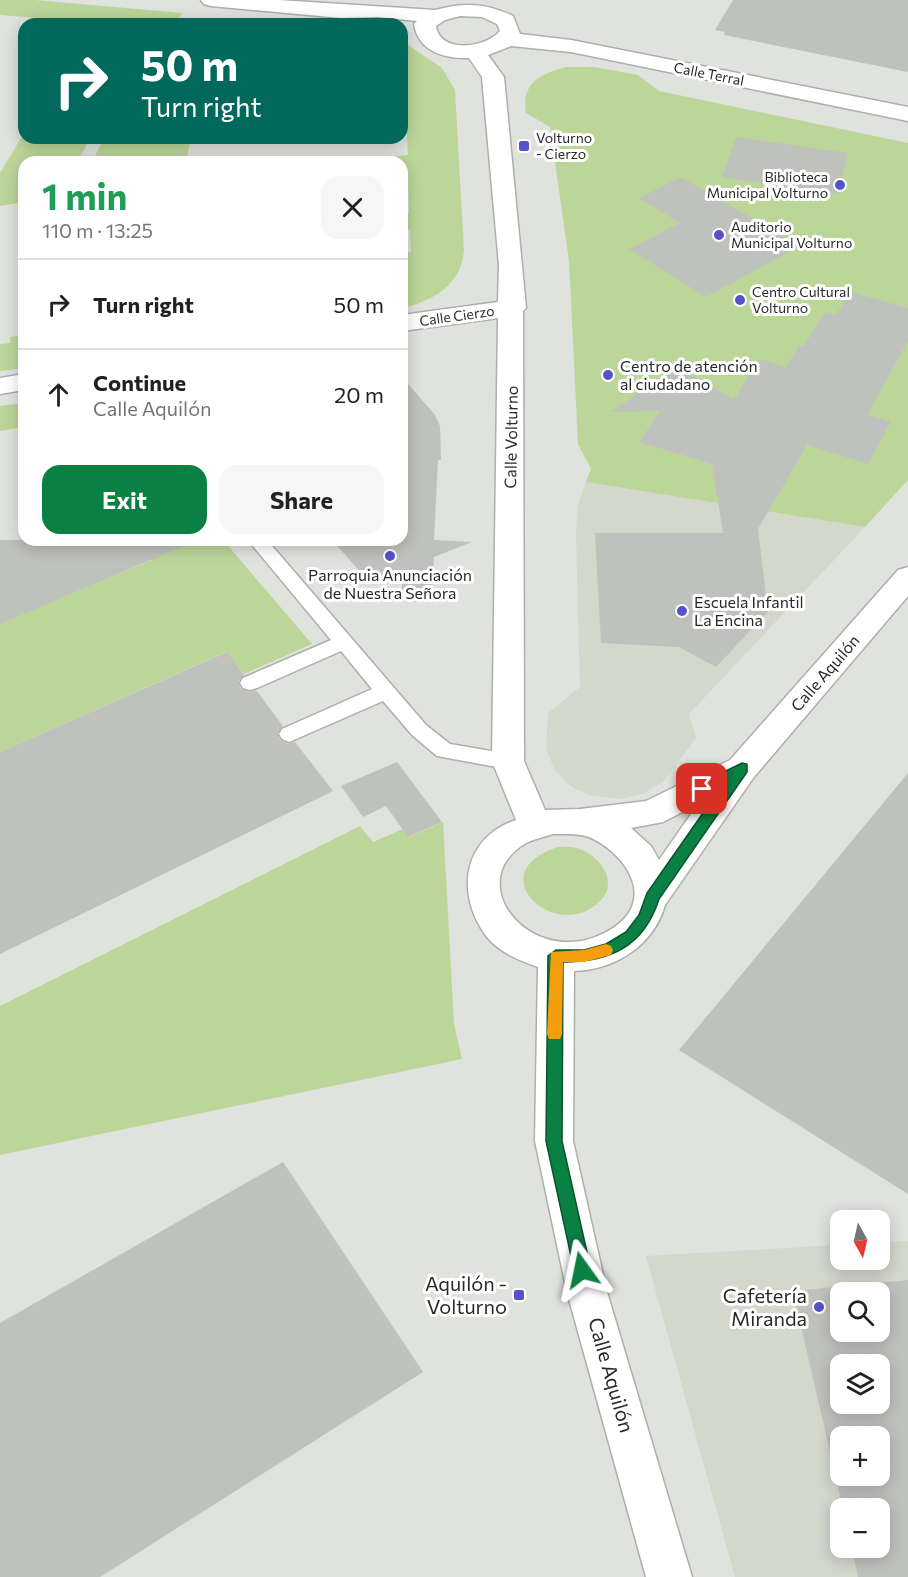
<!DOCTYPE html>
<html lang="en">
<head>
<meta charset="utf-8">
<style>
  :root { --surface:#fff; --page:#f6f6f6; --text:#202124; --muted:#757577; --line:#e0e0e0; --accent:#0b8043 }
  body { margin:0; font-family:Commissioner,sans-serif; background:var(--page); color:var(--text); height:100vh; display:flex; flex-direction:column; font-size:22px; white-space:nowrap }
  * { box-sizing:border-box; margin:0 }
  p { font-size:20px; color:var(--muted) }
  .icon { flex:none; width:33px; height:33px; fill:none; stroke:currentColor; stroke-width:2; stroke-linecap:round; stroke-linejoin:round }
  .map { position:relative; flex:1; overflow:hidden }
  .details { position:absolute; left:18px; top:156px; width:390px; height:390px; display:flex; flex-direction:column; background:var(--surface); border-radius:18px; box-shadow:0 3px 15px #0003 }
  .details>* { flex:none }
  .hud { position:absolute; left:18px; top:18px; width:390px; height:126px; border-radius:18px; box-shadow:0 3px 15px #0003; background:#00695c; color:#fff; overflow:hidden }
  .needle { width:39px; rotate:172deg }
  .buttons { position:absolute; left:830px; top:1210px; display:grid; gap:12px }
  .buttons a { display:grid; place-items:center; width:60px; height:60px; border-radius:12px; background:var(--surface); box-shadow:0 3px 15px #0003; font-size:30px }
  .pin { position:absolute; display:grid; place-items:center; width:51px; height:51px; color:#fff; margin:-26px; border-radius:12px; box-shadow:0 3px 9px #0006 }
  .me { position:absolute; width:66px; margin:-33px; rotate:348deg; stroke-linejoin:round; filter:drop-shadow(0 0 4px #0008) }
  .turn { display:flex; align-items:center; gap:21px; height:126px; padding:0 24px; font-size:27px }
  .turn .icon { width:78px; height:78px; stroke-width:2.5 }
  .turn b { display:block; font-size:42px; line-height:51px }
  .round { display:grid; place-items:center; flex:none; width:63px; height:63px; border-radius:18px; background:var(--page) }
  .head { display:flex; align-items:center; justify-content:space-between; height:102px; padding:0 24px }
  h1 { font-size:36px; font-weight:700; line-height:45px; color:#1e9e55 }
  .button { display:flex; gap:12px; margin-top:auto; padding:12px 24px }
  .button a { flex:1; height:69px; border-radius:18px; background:var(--accent); color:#fff; font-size:24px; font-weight:700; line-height:69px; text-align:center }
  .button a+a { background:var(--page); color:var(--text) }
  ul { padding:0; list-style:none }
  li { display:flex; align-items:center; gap:18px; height:90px; padding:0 24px; border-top:2px solid var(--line) }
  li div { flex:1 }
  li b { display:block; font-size:22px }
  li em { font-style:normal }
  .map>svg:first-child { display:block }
  .built { fill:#d3d7cc; fill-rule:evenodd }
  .green { fill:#bcd69a }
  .building { fill:#bfc1bc; fill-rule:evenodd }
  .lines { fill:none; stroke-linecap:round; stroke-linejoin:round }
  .service-casing { stroke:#adafaa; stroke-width:3 }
  .minor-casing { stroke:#adafaa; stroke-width:3 }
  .service { fill:#fff; fill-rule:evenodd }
  .minor { fill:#fff; fill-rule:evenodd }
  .route { fill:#0b8043; stroke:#07532c; stroke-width:1.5 }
  .slow { fill:#f59e0b }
  .poi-dot { fill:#5453ca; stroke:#fff; stroke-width:2 }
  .labels { text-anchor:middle; stroke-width:6; stroke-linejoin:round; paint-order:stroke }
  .far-street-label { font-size:14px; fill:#292a28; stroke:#fff }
  .far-poi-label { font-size:14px; fill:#292a28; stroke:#fff; text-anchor:start }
  .poi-label { font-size:16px; fill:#292a28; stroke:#fff; text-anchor:start }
  .street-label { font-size:16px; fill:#292a28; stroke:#fff }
  .near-poi-label { font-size:20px; fill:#292a28; stroke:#fff; text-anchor:end }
  .near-street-label { font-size:20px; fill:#292a28; stroke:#fff }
</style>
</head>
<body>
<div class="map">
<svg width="908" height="1577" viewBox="0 0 908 1577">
  <rect width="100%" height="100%" fill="#dfe2dd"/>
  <path class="built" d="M586,482L865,527L689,714L696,738L663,782L642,794L620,799L590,795L572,787L555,771L546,748L548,713L580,687L576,534L578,505Z
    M908,1241V1577H735L646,1256L840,1245V1260H879V1242ZM840,1293H879V1332H840ZM840,1365H879V1404H840ZM840,1437H879V1476H840ZM840,1509H879V1548H840Z"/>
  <path class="green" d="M0,0H35L182,13L175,24H101L0,15Z
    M402,41L442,68L455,90L464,251C460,287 434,299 402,309V252H411L410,230H402V213H409L408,172L402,171V162H397V156L408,155L406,117L402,116V102H405L404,84H402Z
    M566,67H594L638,75L659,91L908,143V480L865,527L586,482L591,469L578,444L569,261L550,127L526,113C521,83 540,74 566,67Z
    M24,133V138H90L78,162H24V202L0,206V173Z
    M104,138H191L186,162H92Z
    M24,335V368L0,371V344L10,343V337Z
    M24,403V427L0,431V406Z
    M137,540H223L312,644L244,674L226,652L0,752V623L152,560Z
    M443,822L454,1024L462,1059L0,1155V1006L360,826L373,842L403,829L409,837Z
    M558,847C563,847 571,846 576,848C597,853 620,880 601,900C558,946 477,873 558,847Z"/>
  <path class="building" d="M733,0H908V72L724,35L725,32L715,30Z
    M736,137L848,153L838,194L722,177Z
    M681,177L800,246L706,297L629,249L680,223L639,198Z
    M850,292L908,308V341L867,415L891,422L868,464L807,445L758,529L768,612L716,667L679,647L601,643L595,533H723L712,464L639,442L660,411L611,412L676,367L734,399L760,359L786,367L799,345L804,346L825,312L836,315Z
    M402,377L435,415L440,426L441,460H438L434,540L472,542L434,557L431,602L402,601V570L370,583L332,540H402Z
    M0,540H198L0,624Z
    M227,652L244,675L238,682L241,689L249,692L256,690L283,726L277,733L280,740L288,744L295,742L333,791L0,954V752Z
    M397,762L442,822L408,837L386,806L363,817L341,786Z
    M908,773V1194L679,1050Z
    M283,1162L423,1372L100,1577H0V1323Z
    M908,1280V1577H858L852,1548H879V1509H843L793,1291ZM840,1293H879V1332H840ZM840,1365H879V1404H840ZM840,1437H879V1476H840Z"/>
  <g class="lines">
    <defs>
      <path id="service" d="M248,540H267L426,725L450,744L515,755L518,761L515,767L508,769L437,756L412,735L383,701L296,739L289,742L282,739L279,734L282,729L372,689L341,651L257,688L250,690L243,688L240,683L243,678L331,640Z"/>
      <path id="minor" d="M201,0H278L435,10C464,2 486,3 513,16L520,34L571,40L908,107V121L571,52L511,46L488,55L504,77L526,308L523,311L524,761L545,810L580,809L646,801L730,760L898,570L908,567V596L754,777L665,905C654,945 615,970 574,971L573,1141L607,1292L692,1577H646L567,1292L535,1141L538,967C519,960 500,953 487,937C455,895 462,838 516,820L492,761L498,318L402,331V315L498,302L499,265L482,77L469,58C444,59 418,51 414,24L417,21L378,17L341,18L211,6L204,4ZM460,16L482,17L497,24L500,31C486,48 440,54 436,26L445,20ZM698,804L659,860L651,846L631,828L663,822ZM553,834C564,834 578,833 589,837C624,852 656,897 616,926C539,980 456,884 526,843C534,839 544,837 553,834Z
        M24,374V390L0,394V378Z"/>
    </defs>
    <use href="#service" class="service-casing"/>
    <use href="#minor" class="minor-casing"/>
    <use href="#service" class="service"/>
    <use href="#minor" class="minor"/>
  </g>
  <path class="route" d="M742,763L747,764V772L659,899C644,946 611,962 563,962L562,1141L591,1270L588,1276L582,1278L577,1276L574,1270L546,1141L548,956L556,950H584L606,944L626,932L639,915L647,893L724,783L702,794L695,789L697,785Z"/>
  <path class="slow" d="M606,944L611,946L613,950L611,955L584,962H563L562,1034L560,1039H549L547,1034L551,952L584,950Z"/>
  <g class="poi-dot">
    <rect x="518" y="140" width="12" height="12" rx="3"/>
    <circle cx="840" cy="185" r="6"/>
    <circle cx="719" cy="235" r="6"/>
    <circle cx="740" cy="300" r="6"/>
    <circle cx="608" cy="375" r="6"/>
    <circle cx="390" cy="556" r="6"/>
    <circle cx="682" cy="611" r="6"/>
    <rect x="513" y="1289" width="12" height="12" rx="3"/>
    <circle cx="819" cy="1307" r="6"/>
  </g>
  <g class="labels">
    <g class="far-street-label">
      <text transform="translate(709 74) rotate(11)" y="5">Calle Terral</text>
      <text transform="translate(457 316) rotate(-8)" y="5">Calle Cierzo</text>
    </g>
    <g class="far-poi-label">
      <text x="536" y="143">Volturno<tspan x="536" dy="16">- Cierzo</tspan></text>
      <text x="828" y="182" text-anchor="end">Biblioteca<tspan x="828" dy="16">Municipal Volturno</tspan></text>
      <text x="731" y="232">Auditorio<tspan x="731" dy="16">Municipal Volturno</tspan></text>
      <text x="752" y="297">Centro Cultural<tspan x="752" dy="16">Volturno</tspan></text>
    </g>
    <g class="poi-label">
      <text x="620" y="372">Centro de atención<tspan x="620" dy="18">al ciudadano</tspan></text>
      <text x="390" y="581" text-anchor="middle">Parroquia Anunciación<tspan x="390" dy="18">de Nuestra Señora</tspan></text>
      <text x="694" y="608">Escuela Infantil<tspan x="694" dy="18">La Encina</tspan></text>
    </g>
    <g class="street-label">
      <text transform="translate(511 437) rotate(-89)" y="6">Calle Volturno</text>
      <text transform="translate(825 673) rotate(-49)" y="6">Calle Aquilón</text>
    </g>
    <g class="near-poi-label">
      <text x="507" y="1291">Aquilón -<tspan x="507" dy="23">Volturno</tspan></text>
      <text x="807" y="1303">Cafetería<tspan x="807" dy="23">Miranda</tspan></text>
    </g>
    <g class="near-street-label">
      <text transform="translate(611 1375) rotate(74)" y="7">Calle Aquilón</text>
    </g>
  </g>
</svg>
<div class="buttons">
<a><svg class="needle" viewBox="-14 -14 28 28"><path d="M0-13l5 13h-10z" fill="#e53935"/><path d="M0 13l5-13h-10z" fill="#757577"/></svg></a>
<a><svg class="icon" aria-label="search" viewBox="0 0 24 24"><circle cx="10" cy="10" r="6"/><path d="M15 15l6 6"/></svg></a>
<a><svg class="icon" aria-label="layers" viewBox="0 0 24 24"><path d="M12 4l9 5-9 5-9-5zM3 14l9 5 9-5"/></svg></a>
<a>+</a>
<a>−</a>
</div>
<div class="pin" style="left:702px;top:789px;background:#d93025"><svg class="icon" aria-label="arrive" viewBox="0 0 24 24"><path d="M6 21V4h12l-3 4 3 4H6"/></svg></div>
<svg class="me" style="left:582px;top:1270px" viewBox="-20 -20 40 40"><path d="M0-17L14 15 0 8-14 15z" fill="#0b8043" stroke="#fff" stroke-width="4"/></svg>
<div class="hud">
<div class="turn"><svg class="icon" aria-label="right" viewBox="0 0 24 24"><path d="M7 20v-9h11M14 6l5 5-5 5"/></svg><div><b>50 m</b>Turn right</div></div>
</div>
<section class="details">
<div class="head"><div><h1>1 min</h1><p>110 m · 13:25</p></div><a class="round"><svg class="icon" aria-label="close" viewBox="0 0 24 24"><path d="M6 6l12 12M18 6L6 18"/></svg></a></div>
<ul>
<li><svg class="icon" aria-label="right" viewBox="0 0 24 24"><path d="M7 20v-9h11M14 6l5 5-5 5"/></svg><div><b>Turn right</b></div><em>50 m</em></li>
<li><svg class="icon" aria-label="ahead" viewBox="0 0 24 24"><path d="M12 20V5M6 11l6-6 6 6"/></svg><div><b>Continue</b><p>Calle Aquilón</p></div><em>20 m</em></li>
</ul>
<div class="button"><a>Exit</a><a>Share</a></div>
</section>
</div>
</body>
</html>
